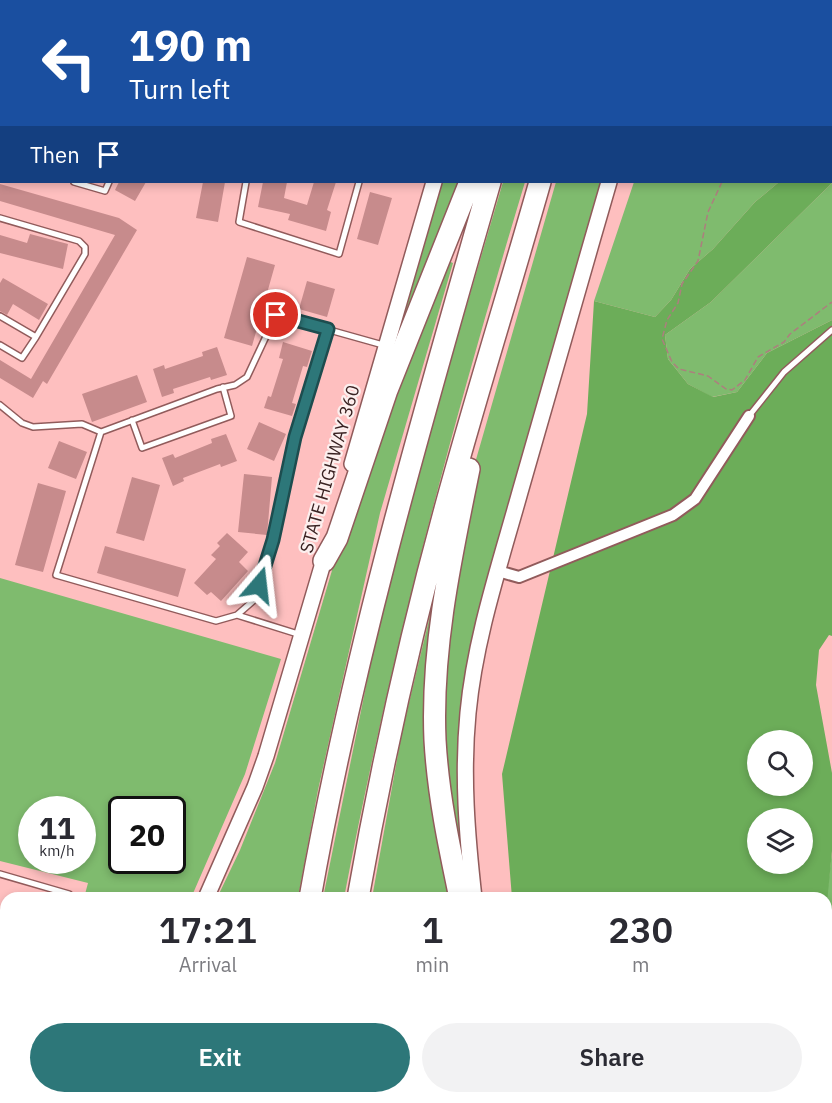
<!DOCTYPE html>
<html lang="en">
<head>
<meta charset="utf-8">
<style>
  :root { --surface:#fff; --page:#f2f2f3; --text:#2b2b33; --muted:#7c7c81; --accent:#2d7779 }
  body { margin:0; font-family:"IBM Plex Sans",sans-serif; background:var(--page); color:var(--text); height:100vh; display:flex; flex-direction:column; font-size:22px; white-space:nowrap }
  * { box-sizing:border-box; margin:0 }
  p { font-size:20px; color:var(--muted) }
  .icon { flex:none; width:33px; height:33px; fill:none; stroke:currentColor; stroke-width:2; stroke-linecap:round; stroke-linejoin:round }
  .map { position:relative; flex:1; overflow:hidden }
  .panel { position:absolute; left:0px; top:892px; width:832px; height:212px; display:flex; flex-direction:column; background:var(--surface); border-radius:18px 18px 0 0; box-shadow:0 3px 9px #0003 }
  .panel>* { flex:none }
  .banner { position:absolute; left:0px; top:0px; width:832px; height:183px; box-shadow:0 3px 9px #0003; background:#1a4fa0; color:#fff; overflow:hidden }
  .fabs { position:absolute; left:747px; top:730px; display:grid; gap:12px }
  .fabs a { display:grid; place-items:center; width:66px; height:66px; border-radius:50%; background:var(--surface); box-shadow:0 3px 9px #0003; font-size:30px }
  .speed { position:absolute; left:18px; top:796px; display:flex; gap:12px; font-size:30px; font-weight:700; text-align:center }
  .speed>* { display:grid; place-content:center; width:78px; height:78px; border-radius:50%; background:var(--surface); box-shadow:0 3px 9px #0003; line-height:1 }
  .speed small { font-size:15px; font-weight:400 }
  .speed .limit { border:3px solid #111; border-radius:9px; background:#fff; color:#111 }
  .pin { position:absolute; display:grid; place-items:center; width:51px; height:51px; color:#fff; margin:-26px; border:3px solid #fff; border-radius:50%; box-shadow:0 2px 6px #0007 }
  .me { position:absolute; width:66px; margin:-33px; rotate:17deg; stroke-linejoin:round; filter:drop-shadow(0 0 4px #0008) }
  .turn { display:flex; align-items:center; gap:21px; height:126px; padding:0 30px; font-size:27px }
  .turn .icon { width:78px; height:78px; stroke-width:2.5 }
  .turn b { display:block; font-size:42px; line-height:51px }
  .then { display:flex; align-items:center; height:57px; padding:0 30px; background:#0003; gap:12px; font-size:22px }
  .eta { display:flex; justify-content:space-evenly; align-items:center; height:102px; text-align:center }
  .eta b { font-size:36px; font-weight:600; line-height:42px }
  .primary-button { display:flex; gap:12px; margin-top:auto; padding:12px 30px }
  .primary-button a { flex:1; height:69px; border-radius:36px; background:var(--accent); color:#fff; font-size:24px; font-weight:600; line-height:69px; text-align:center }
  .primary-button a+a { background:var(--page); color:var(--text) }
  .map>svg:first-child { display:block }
  .built { fill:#f8b2b2 }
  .green { fill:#7fbb6e; fill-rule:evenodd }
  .forest { fill:#6cad59; fill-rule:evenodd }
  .building { fill:#c78b8c }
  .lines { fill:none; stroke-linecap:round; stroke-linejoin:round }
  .service-casing { stroke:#915b5b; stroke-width:8 }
  .minor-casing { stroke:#915b5b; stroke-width:14 }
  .tertiary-casing { stroke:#915b5b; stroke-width:16 }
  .secondary-casing { stroke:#915b5b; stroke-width:18 }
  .motorway-casing { stroke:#915b5b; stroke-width:24 }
  .path { stroke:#ad7e7e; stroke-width:1.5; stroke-dasharray:6 3; stroke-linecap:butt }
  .service { stroke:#fff; stroke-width:5 }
  .minor { stroke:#fff; stroke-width:10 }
  .tertiary { stroke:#fff; stroke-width:14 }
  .secondary { stroke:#fff; stroke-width:15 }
  .motorway { stroke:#fff; stroke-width:21 }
  .route-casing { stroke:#1d4d4f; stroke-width:15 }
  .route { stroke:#2d7779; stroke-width:10 }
  .labels { text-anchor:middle; stroke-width:4.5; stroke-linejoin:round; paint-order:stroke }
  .street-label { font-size:18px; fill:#3a2222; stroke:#fcefee }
</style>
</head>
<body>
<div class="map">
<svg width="832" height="1103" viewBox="0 0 832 1103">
  <rect width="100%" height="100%" fill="#febfbf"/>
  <path class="built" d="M0,967L6,968V1071L0,1069Z"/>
  <path class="green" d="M689,0H832L831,154V2Z
    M440,182H463L384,368Z
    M503,182H525C454,418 390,656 344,898H323L375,642L429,434Z
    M556,182H602L460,722L458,777L461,848H458L444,778L440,690L475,463Z
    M634,182H779L755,202L713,249L690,269L671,300L655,317L594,301Z
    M832,183V320L767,353L737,392L712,397L688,384L668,359L665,335L711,302Z
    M446,260L453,263L380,513L318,790L298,898H217L240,850L275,763L341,540Z
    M0,578L281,659L245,774L191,898H84L88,883L0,861ZM32,810H82V861H32ZM122,810H172V861H122Z
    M434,599L430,706L455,898H372L402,732Z
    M832,851V955H830L826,903Z
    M153,1098H265L264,1103H152Z
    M338,1098H484V1103H337Z"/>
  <path class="forest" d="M832,153V183L711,302L665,335L668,359L688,384L713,397L737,392L767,353L832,320V636L829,635L819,650L816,685L832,773V851L827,903L826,898H512L502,774L587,414L594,301L655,317L671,300L690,269L713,249L755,202L779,182H831ZM758,741H802V786H758ZM758,819H802V864H758Z
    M827,920L832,955V1103H534L535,1098H826Z"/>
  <path class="building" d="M119,182H146L135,201L115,190Z
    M203,182H225L218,222L196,218Z
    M263,182H287L284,198L307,205L314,182H336L327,210L331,212L326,231L288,220L290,214L258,207Z
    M0,184L119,218L137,230L47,384L43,381L33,398L0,378V360L31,379L115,235L0,201Z
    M370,192L392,198L378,245L357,239Z
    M30,234L68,244L63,269L0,253V235L27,243Z
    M247,257L275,265L252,346L224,338Z
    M3,278L48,304L39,320L13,304L7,315L0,311V283Z
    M307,281L335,289L327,317L299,309Z
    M283,342L312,351L307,367L303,366L292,403L296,404L292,416L264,408L268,396L271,397L283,359L279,358Z
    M217,347L227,375L211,380L210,377L173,389L174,393L162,397L153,369L164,365L165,369L203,356L202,352Z
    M137,375L147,402L92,422L82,394Z
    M259,422L286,434L274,461L247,449Z
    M226,434L237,461L221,467L220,464L183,478L184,481L173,486L162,458L173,454L175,458L212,443L211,439Z
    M59,441L87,452L76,479L48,468Z
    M244,474L272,477L267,535L238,532Z
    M132,477L160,485L144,541L116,533Z
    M38,483L66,491L43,572L15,565Z
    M227,533L248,552L239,562L248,571L221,601L211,592L207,595L194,583L216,559L211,555L220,546L217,543Z
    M105,546L186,569L178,597L97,573Z"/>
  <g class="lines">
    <defs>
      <path id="service" d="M85,0L86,2
        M26,2L29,0
        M0,35L2,30
        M0,157H2
        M74,182L105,191L109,182
        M246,182L239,222L339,254L359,182
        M0,218L79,241L85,247V254L36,337L0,316
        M0,345L22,358L36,337
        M0,405L22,423L33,427L82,424L101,432L56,575L216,621L237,615L301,635
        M749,416L784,372L832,330
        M132,420L142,448L231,416L223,387
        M101,432L217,389L235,385L247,377L276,315L383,345
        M237,615L253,601L259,585L273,540L295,437L328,329
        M0,874L69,894L68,898
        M0,951L6,953
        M0,974L6,975
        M0,1043L6,1045"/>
      <path id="minor" d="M336,0L341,2
        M327,2L328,0
        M439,2V0
        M498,571L519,577L673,515L695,499L749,416"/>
      <path id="tertiary" d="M162,0L163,2
        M189,0L191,2"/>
      <path id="secondary" d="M486,2V0
        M661,2V0
        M352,464L434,182
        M206,898L255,787L266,756L326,553
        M474,898C467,836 462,775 468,713C475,638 500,564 520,492C550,388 579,285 609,182
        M0,1082L6,1084
        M55,1098L73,1103
        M0,1102L5,1103
        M144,1103L145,1098
        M492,1103V1098"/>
      <path id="motorway" d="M531,2V0
        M590,2L591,0
        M324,561L337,538L387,390L470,182
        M310,898C353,655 422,419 490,182
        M358,898C381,768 410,637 445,509C475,399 509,291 540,182
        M460,898C449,846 438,794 435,740C431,649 451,557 469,469
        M279,1103V1098
        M325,1103L326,1098"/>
    </defs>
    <use href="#service" class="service-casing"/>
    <use href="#minor" class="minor-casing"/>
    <use href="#tertiary" class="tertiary-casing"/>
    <use href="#secondary" class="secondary-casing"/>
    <use href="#motorway" class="motorway-casing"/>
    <path class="path" d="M728,0V2
      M743,2L745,0
      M831,50L832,49
      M722,182L708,212L698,261L682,284L678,303L667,320L662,339L672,362L679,369L708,376L726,389L732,390L745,380L758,357L784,342L790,334L832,302"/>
    <use href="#service" class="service"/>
    <use href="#minor" class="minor"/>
    <use href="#tertiary" class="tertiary"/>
    <use href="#secondary" class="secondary"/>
    <use href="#motorway" class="motorway"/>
  </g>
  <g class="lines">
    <defs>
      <path id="route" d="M259,585L273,540L295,437L328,329L276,315"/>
    </defs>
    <use href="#route" class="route-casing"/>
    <use href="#route" class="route"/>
  </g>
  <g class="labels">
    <g class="street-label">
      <text transform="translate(330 469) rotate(-74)" y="6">STATE HIGHWAY 360</text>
    </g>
  </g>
</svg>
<div class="fabs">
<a><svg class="icon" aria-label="search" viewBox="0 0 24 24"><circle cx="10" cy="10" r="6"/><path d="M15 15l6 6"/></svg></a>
<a><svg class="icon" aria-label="layers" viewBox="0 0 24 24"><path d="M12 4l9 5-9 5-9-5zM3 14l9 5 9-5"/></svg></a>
</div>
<div class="speed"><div>11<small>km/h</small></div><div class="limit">20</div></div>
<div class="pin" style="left:276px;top:315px;background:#d93025"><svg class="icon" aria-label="arrive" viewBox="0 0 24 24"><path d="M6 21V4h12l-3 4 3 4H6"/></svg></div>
<svg class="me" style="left:259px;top:585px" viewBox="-20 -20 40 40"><path d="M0-17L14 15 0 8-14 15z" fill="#2d7779" stroke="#fff" stroke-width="4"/></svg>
<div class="banner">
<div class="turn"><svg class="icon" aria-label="left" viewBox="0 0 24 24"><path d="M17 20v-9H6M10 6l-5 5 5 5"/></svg><div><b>190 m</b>Turn left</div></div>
<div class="then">Then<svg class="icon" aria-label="arrive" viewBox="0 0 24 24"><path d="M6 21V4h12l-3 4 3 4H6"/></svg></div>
</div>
<section class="panel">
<div class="eta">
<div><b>17:21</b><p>Arrival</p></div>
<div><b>1</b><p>min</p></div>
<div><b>230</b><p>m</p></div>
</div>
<div class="primary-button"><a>Exit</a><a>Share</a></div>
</section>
</div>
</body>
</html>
